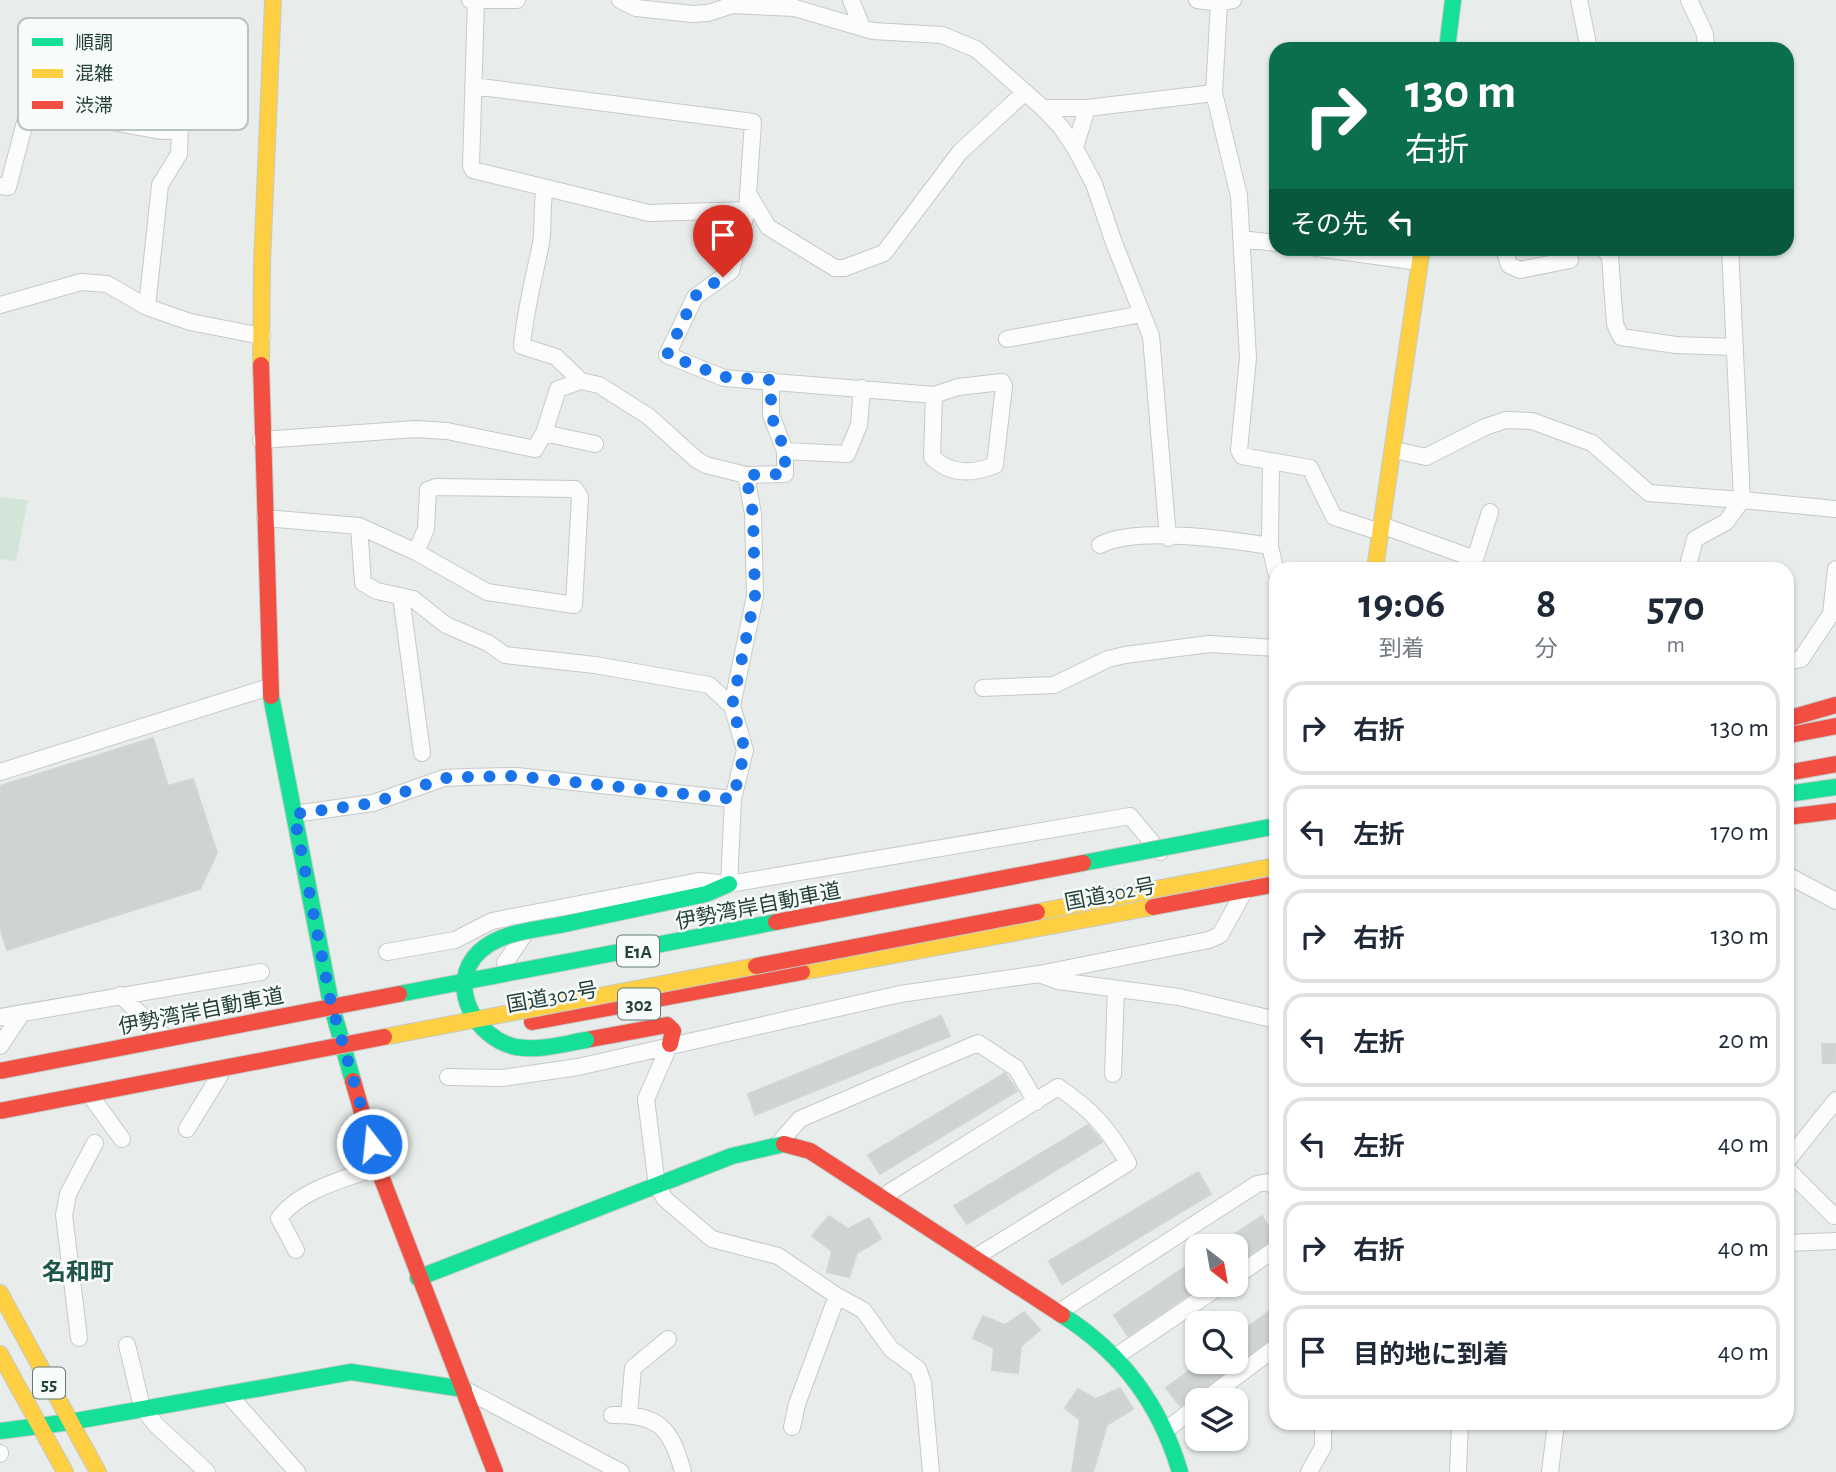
<!DOCTYPE html>
<html lang="ja">
<head>
<meta charset="utf-8">
<style>
  :root { --surface:#fff; --page:#f6f6f7; --text:#1f2937; --muted:#747a83; --line:#e0e1e3 }
  body { margin:0; font-family:"Alegreya Sans","Noto Sans JP",sans-serif; background:var(--page); color:var(--text); height:100vh; display:flex; flex-direction:column; font-size:26px; white-space:nowrap }
  * { box-sizing:border-box; margin:0 }
  p { font-size:23px; color:var(--muted) }
  .icon { flex:none; width:38px; height:38px; fill:none; stroke:currentColor; stroke-width:2; stroke-linecap:round; stroke-linejoin:round }
  .map { position:relative; flex:1; overflow:hidden }
  .sheet { position:absolute; left:1269px; top:562px; width:525px; height:868px; display:flex; flex-direction:column; background:var(--surface); border-radius:21px; box-shadow:0 2px 5px #0004 }
  .sheet>* { flex:none }
  .top-card { position:absolute; left:1269px; top:42px; width:525px; height:214px; border-radius:21px; box-shadow:0 2px 5px #0004; background:#0b6e4f; color:#fff; overflow:hidden }
  .needle { width:46px; rotate:149deg }
  .buttons { position:absolute; left:1185px; top:1234px; display:grid; gap:14px }
  .buttons a { display:grid; place-items:center; width:63px; height:63px; border-radius:14px; background:var(--surface); box-shadow:0 2px 5px #0004; font-size:35px }
  .pin { position:absolute; display:grid; place-items:center; width:60px; height:60px; color:#fff; margin:-72px -30px; border-radius:50% 50% 50% 0; rotate:-45deg; box-shadow:0 0 7px #0007 }
  .pin .icon { rotate:45deg }
  .me { position:absolute; width:77px; margin:-38px; rotate:344deg; stroke-linejoin:round; filter:drop-shadow(0 0 5px #0008) }
  .turn { display:flex; align-items:center; gap:24px; height:147px; padding:0 21px; font-size:32px }
  .turn .icon { width:91px; height:91px; stroke-width:2.5 }
  .turn b { display:block; font-size:49px; line-height:60px }
  .then { display:flex; align-items:center; height:66px; padding:0 21px; background:#0003; gap:14px; font-size:26px }
  .eta { display:flex; justify-content:space-evenly; align-items:center; height:119px; text-align:center }
  .eta b { font-size:42px; font-weight:700; line-height:49px }
  ul { padding:0; list-style:none }
  li { display:flex; align-items:center; gap:21px; height:94px; margin:0 14px 10px; padding:0 7px; border:4px solid var(--line); border-radius:21px }
  li div { flex:1 }
  li b { display:block; font-size:26px }
  li em { font-style:normal }
  .map>svg:first-child { display:block }
  .green { fill:#d1e6d8 }
  .building { fill:#cfd4d2; stroke:#d1d6d4; stroke-width:2 }
  .lines { fill:none; stroke-linecap:round; stroke-linejoin:round }
  .street-casing { stroke:#c5cac8; stroke-width:18 }
  .fast-casing { stroke:#c3cbc8; stroke-width:18 }
  .slow-casing { stroke:#c3cbc8; stroke-width:18 }
  .jam-casing { stroke:#c3cbc8; stroke-width:18 }
  .street { stroke:#fcfcfc; stroke-width:16 }
  .fast { stroke:#16e098; stroke-width:16 }
  .slow { stroke:#ffcf43; stroke-width:16 }
  .jam { stroke:#f24e42; stroke-width:16 }
  .fast-bridge-casing { stroke:#c3cbc8; stroke-width:18; stroke-linecap:butt }
  .slow-bridge-casing { stroke:#c3cbc8; stroke-width:18; stroke-linecap:butt }
  .jam-bridge-casing { stroke:#c3cbc8; stroke-width:18; stroke-linecap:butt }
  .fast-bridge { stroke:#16e098; stroke-width:16 }
  .slow-bridge { stroke:#ffcf43; stroke-width:16 }
  .jam-bridge { stroke:#f24e42; stroke-width:16 }
  .route { stroke:#1a73e8; stroke-width:12; stroke-dasharray:0 21.6 }
  .labels { text-anchor:middle; stroke-width:5; stroke-linejoin:round; paint-order:stroke }
  .shield { fill:#f7fbf9; stroke:#637a73; stroke-width:2 }
  .shield-label { font-size:19px; font-weight:bold; fill:#24423a }
  .street-label { font-size:21px; fill:#24423a; stroke:#f7fbf9 }
  .quarter-label { font-size:24px; font-weight:bold; fill:#1f5548; stroke:#f7fbf9 }
  .key { fill:#f7fbf9; stroke:#b8c4c0; stroke-width:2 }
  .key-label { font-size:19px; fill:#24423a }
</style>
</head>
<body>
<div class="map">
<svg width="1836" height="1472" viewBox="0 0 1836 1472">
  <rect width="100%" height="100%" fill="#e8edeb"/>
  <path class="green" d="M0,497L28,500L16,561L0,559Z"/>
  <path class="building" d="M153,738L168,786L193,779L217,853L200,889L7,950L0,928V786Z
    M941,1016L950,1036L755,1115L748,1094Z
    M1822,1044H1836V1063H1823Z
    M1005,1073L1017,1091L880,1174L868,1155Z
    M1088,1125L1102,1142L967,1224L954,1206Z
    M1198,1172L1211,1194L1062,1284L1049,1261Z
    M829,1216L848,1229L869,1218L881,1239L857,1253L849,1277L827,1272L832,1251L812,1236Z
    M1262,1216L1276,1239L1236,1264V1246H1217Z
    M1197,1259V1289L1128,1336L1114,1315Z
    M1276,1306V1337L1180,1406L1166,1388L1201,1362H1236V1336Z
    M1024,1312L1040,1330L1021,1346L1018,1373L992,1370L994,1348L973,1338L983,1316L1005,1325Z
    M1120,1388L1133,1409L1107,1425L1093,1472H1072L1080,1420L1065,1408L1078,1389L1096,1399Z"/>
  <g class="lines">
    <defs>
      <path id="street" d="M470,0H517
        M620,0L636,8L693,14L708,13L733,5L795,8L873,31L942,35L976,49L1043,108H1087L1214,93
        M851,0L862,27
        M1197,0L1219,3L1233,0
        M1579,0L1589,49
        M1689,0L1705,34L1706,49
        M1219,3L1214,93L1239,196L1248,358L1239,450L1242,456L1310,468L1334,517L1380,532
        M473,86L753,122L747,210L649,213L473,170L471,166L476,0
        M1043,108L1061,127L1075,148
        M1087,108L1075,148L1094,184L1114,243L1151,336L1168,538
        M0,186L8,187L29,107L161,131L179,130
        M545,188C541,206 544,225 541,243C534,278 525,311 522,346L556,357L581,381
        M748,193L768,227L835,268H844L884,253L960,152L1023,94
        M747,210L731,271L695,297L667,355L724,378L934,395L958,387L1002,382L1004,386L995,465C973,474 950,475 932,457L934,395
        M1241,239L1276,243
        M1316,248L1420,262
        M1504,248L1509,265L1520,270L1570,260L1568,248
        M1604,248L1610,257L1615,324L1621,337L1676,345L1735,347
        M0,305L81,282L107,284L147,307L190,322L262,336
        M147,307L160,185L179,154L181,98L170,51
        M1007,339L1142,314
        M771,380V415L785,451
        M544,433L558,389L581,381L599,385L648,416L697,460L706,465L746,475
        M261,440L416,429L447,431L535,449L544,433L595,444
        M1394,450L1426,457L1485,427L1506,420L1532,421L1592,443L1649,493L1742,500L1730,248
        M265,518L359,526L416,552L487,592L574,605L580,497L575,489L436,487L428,490L426,529L416,552
        M1381,525L1475,559L1490,512
        M359,526L363,583L377,591L413,599L446,625L488,643L505,655L595,665L709,685L732,706L745,750L733,799L729,884
        M1100,545C1137,526 1226,539 1270,546L1271,462
        M1270,546L1276,572
        M1687,569L1695,539L1726,522L1742,500L1836,509
        M401,596L422,753
        M1787,662L1801,659L1831,614L1836,569
        M983,688L1054,685L1108,659L1125,655L1209,644L1276,648
        M732,706L755,596L753,514L746,475L785,474V451L847,454L859,425L862,388
        M0,772L269,687
        M294,814L373,803L444,778L465,777L516,776L733,799
        M1787,875L1836,901
        M387,952L455,940L492,921L699,881L729,884L1130,816L1160,852
        M505,963L530,926
        M1039,974L1058,981L1179,997L1276,1020
        M120,995L164,1036
        M0,1017L261,972
        M670,1044L646,1099L657,1186L665,1199L712,1239L778,1256L837,1296L863,1310L891,1349L918,1369L923,1383L931,1472
        M0,1046L22,1013
        M1113,1074L1116,989
        M448,1077L502,1078L578,1067L900,994L1039,974L1209,940L1220,935L1245,890
        M92,1098L122,1139
        M187,1129L220,1075
        M779,1143L800,1119L978,1043L1016,1068L1036,1102
        M1787,1161L1836,1100
        M1787,1169L1834,1216
        M886,1200L890,1192L1058,1087C1092,1110 1108,1128 1128,1163L974,1258
        M1787,1243L1836,1241
        M296,1250L279,1218C301,1189 345,1179 378,1167
        M1236,1276L1276,1249
        M1059,1312L1257,1184L1268,1182L1276,1187
        M79,1338L64,1215L68,1194L95,1143
        M127,1345L142,1407L156,1425L207,1472
        M1115,1357L1223,1284
        M464,1389L621,1472
        M228,1394L297,1472
        M1205,1400L1276,1347
        M629,1414L633,1368L668,1339
        M612,1415C659,1414 671,1428 683,1472
        M792,1427L797,1404L837,1296
        M1166,1430L1197,1406
        M0,1453V1454
        M1309,1472L1323,1447V1423
        M1458,1472L1460,1423
        M1550,1472L1556,1423"/>
      <path id="fast" d="M1447,49L1453,0
        M271,696L331,1004L353,1081
        M1787,794L1836,787
        M560,925L706,894L729,884
        M418,1278L732,1156L784,1144
        M1062,1315C1122,1353 1160,1404 1180,1472
        M0,1431L70,1422L351,1372L464,1389"/>
      <path id="slow" d="M261,365L262,263L273,0
        M1375,569L1422,248
        M802,972L1153,907
        M0,1293L98,1472
        M0,1354L65,1472"/>
      <path id="jam" d="M261,365L271,696
        M1787,719L1836,705
        M1790,735L1836,726
        M1787,773L1836,764
        M1787,817L1836,811
        M1153,907L1276,884
        M532,1022L802,972
        M586,1040L667,1025L673,1031L670,1044
        M353,1081L379,1171L495,1472
        M784,1144L810,1151L1062,1315"/>
    </defs>
    <use href="#street" class="street-casing"/>
    <use href="#fast" class="fast-casing"/>
    <use href="#slow" class="slow-casing"/>
    <use href="#jam" class="jam-casing"/>
    <use href="#street" class="street"/>
    <use href="#fast" class="fast"/>
    <use href="#slow" class="slow"/>
    <use href="#jam" class="jam"/>
    <defs>
      <path id="fast-bridge" d="M1083,863L1276,826
        M560,925C533,930 500,932 479,952C445,985 476,1039 516,1047C539,1051 563,1044 586,1040
        M399,994L776,922"/>
      <path id="slow-bridge" d="M1037,912L1276,866
        M384,1037L756,966"/>
      <path id="jam-bridge" d="M776,922L1083,863
        M756,966L1037,912
        M0,1071L399,994
        M0,1111L384,1037"/>
    </defs>
    <use href="#fast-bridge" class="fast-bridge-casing"/>
    <use href="#slow-bridge" class="slow-bridge-casing"/>
    <use href="#jam-bridge" class="jam-bridge-casing"/>
    <use href="#fast-bridge" class="fast-bridge"/>
    <use href="#slow-bridge" class="slow-bridge"/>
    <use href="#jam-bridge" class="jam-bridge"/>
  </g>
  <g class="lines">
    <path class="route" d="M372,1144L331,1003L294,814L373,803L444,778L465,777L516,776L733,799L745,750L732,706L755,596L753,514L746,475L785,474V451L771,415V380L724,377L667,355L695,296L723,277"/>
  </g>
  <g class="labels">
    <g class="shield">
      <rect x="617" y="935.5" width="42" height="31" rx="5"/>
      <rect x="618" y="988.5" width="42" height="31" rx="5"/>
      <rect x="33" y="1367.5" width="32" height="31" rx="5"/>
    </g>
    <g class="shield-label">
      <text x="638" y="958">E1A</text>
      <text x="639" y="1011">302</text>
      <text x="49" y="1390">55</text>
    </g>
    <g class="street-label">
      <text transform="translate(1110 894) rotate(-11)" y="7">国道302号</text>
      <text transform="translate(758 906) rotate(-11)" y="7">伊勢湾岸自動車道</text>
      <text transform="translate(552 997) rotate(-10)" y="7">国道302号</text>
      <text transform="translate(201 1011) rotate(-11)" y="7">伊勢湾岸自動車道</text>
    </g>
    <g class="quarter-label">
      <text x="78" y="1280">名和町</text>
    </g>
  </g>
  <rect x="18" y="18" width="230" height="112" rx="10" class="key"/>
  <rect x="32" y="38" width="31" height="8" fill="#16e098"/>
  <rect x="32" y="69" width="31" height="9" fill="#ffcf43"/>
  <rect x="32" y="101" width="31" height="8" fill="#f24e42"/>
  <g class="key-label">
    <text x="75" y="49">順調</text>
    <text x="75" y="80">混雑</text>
    <text x="75" y="112">渋滞</text>
  </g>
</svg>
<div class="buttons">
<a><svg class="needle" viewBox="-14 -14 28 28"><path d="M0-13l5 13h-10z" fill="#e53935"/><path d="M0 13l5-13h-10z" fill="#747a83"/></svg></a>
<a><svg class="icon" aria-label="search" viewBox="0 0 24 24"><circle cx="10" cy="10" r="6"/><path d="M15 15l6 6"/></svg></a>
<a><svg class="icon" aria-label="layers" viewBox="0 0 24 24"><path d="M12 4l9 5-9 5-9-5zM3 14l9 5 9-5"/></svg></a>
</div>
<div class="pin" style="left:723px;top:277px;background:#d93025"><svg class="icon" aria-label="arrive" viewBox="0 0 24 24"><path d="M6 21V4h12l-3 4 3 4H6"/></svg></div>
<svg class="me" style="left:372px;top:1144px" viewBox="-20 -20 40 40"><circle r="17" fill="#1a73e8" stroke="#fff" stroke-width="3"/><path d="M0-11L8 9 0 5-8 9z" fill="#fff"/></svg>
<div class="top-card">
<div class="turn"><svg class="icon" aria-label="right" viewBox="0 0 24 24"><path d="M7 20v-9h11M14 6l5 5-5 5"/></svg><div><b>130 m</b>右折</div></div>
<div class="then">その先<svg class="icon" aria-label="left" viewBox="0 0 24 24"><path d="M17 20v-9H6M10 6l-5 5 5 5"/></svg></div>
</div>
<section class="sheet">
<div class="eta">
<div><b>19:06</b><p>到着</p></div>
<div><b>8</b><p>分</p></div>
<div><b>570</b><p>m</p></div>
</div>
<ul>
<li><svg class="icon" aria-label="right" viewBox="0 0 24 24"><path d="M7 20v-9h11M14 6l5 5-5 5"/></svg><div><b>右折</b></div><em>130 m</em></li>
<li><svg class="icon" aria-label="left" viewBox="0 0 24 24"><path d="M17 20v-9H6M10 6l-5 5 5 5"/></svg><div><b>左折</b></div><em>170 m</em></li>
<li><svg class="icon" aria-label="right" viewBox="0 0 24 24"><path d="M7 20v-9h11M14 6l5 5-5 5"/></svg><div><b>右折</b></div><em>130 m</em></li>
<li><svg class="icon" aria-label="left" viewBox="0 0 24 24"><path d="M17 20v-9H6M10 6l-5 5 5 5"/></svg><div><b>左折</b></div><em>20 m</em></li>
<li><svg class="icon" aria-label="left" viewBox="0 0 24 24"><path d="M17 20v-9H6M10 6l-5 5 5 5"/></svg><div><b>左折</b></div><em>40 m</em></li>
<li><svg class="icon" aria-label="right" viewBox="0 0 24 24"><path d="M7 20v-9h11M14 6l5 5-5 5"/></svg><div><b>右折</b></div><em>40 m</em></li>
<li><svg class="icon" aria-label="arrive" viewBox="0 0 24 24"><path d="M6 21V4h12l-3 4 3 4H6"/></svg><div><b>目的地に到着</b></div><em>40 m</em></li>
</ul>
</section>
</div>
</body>
</html>
